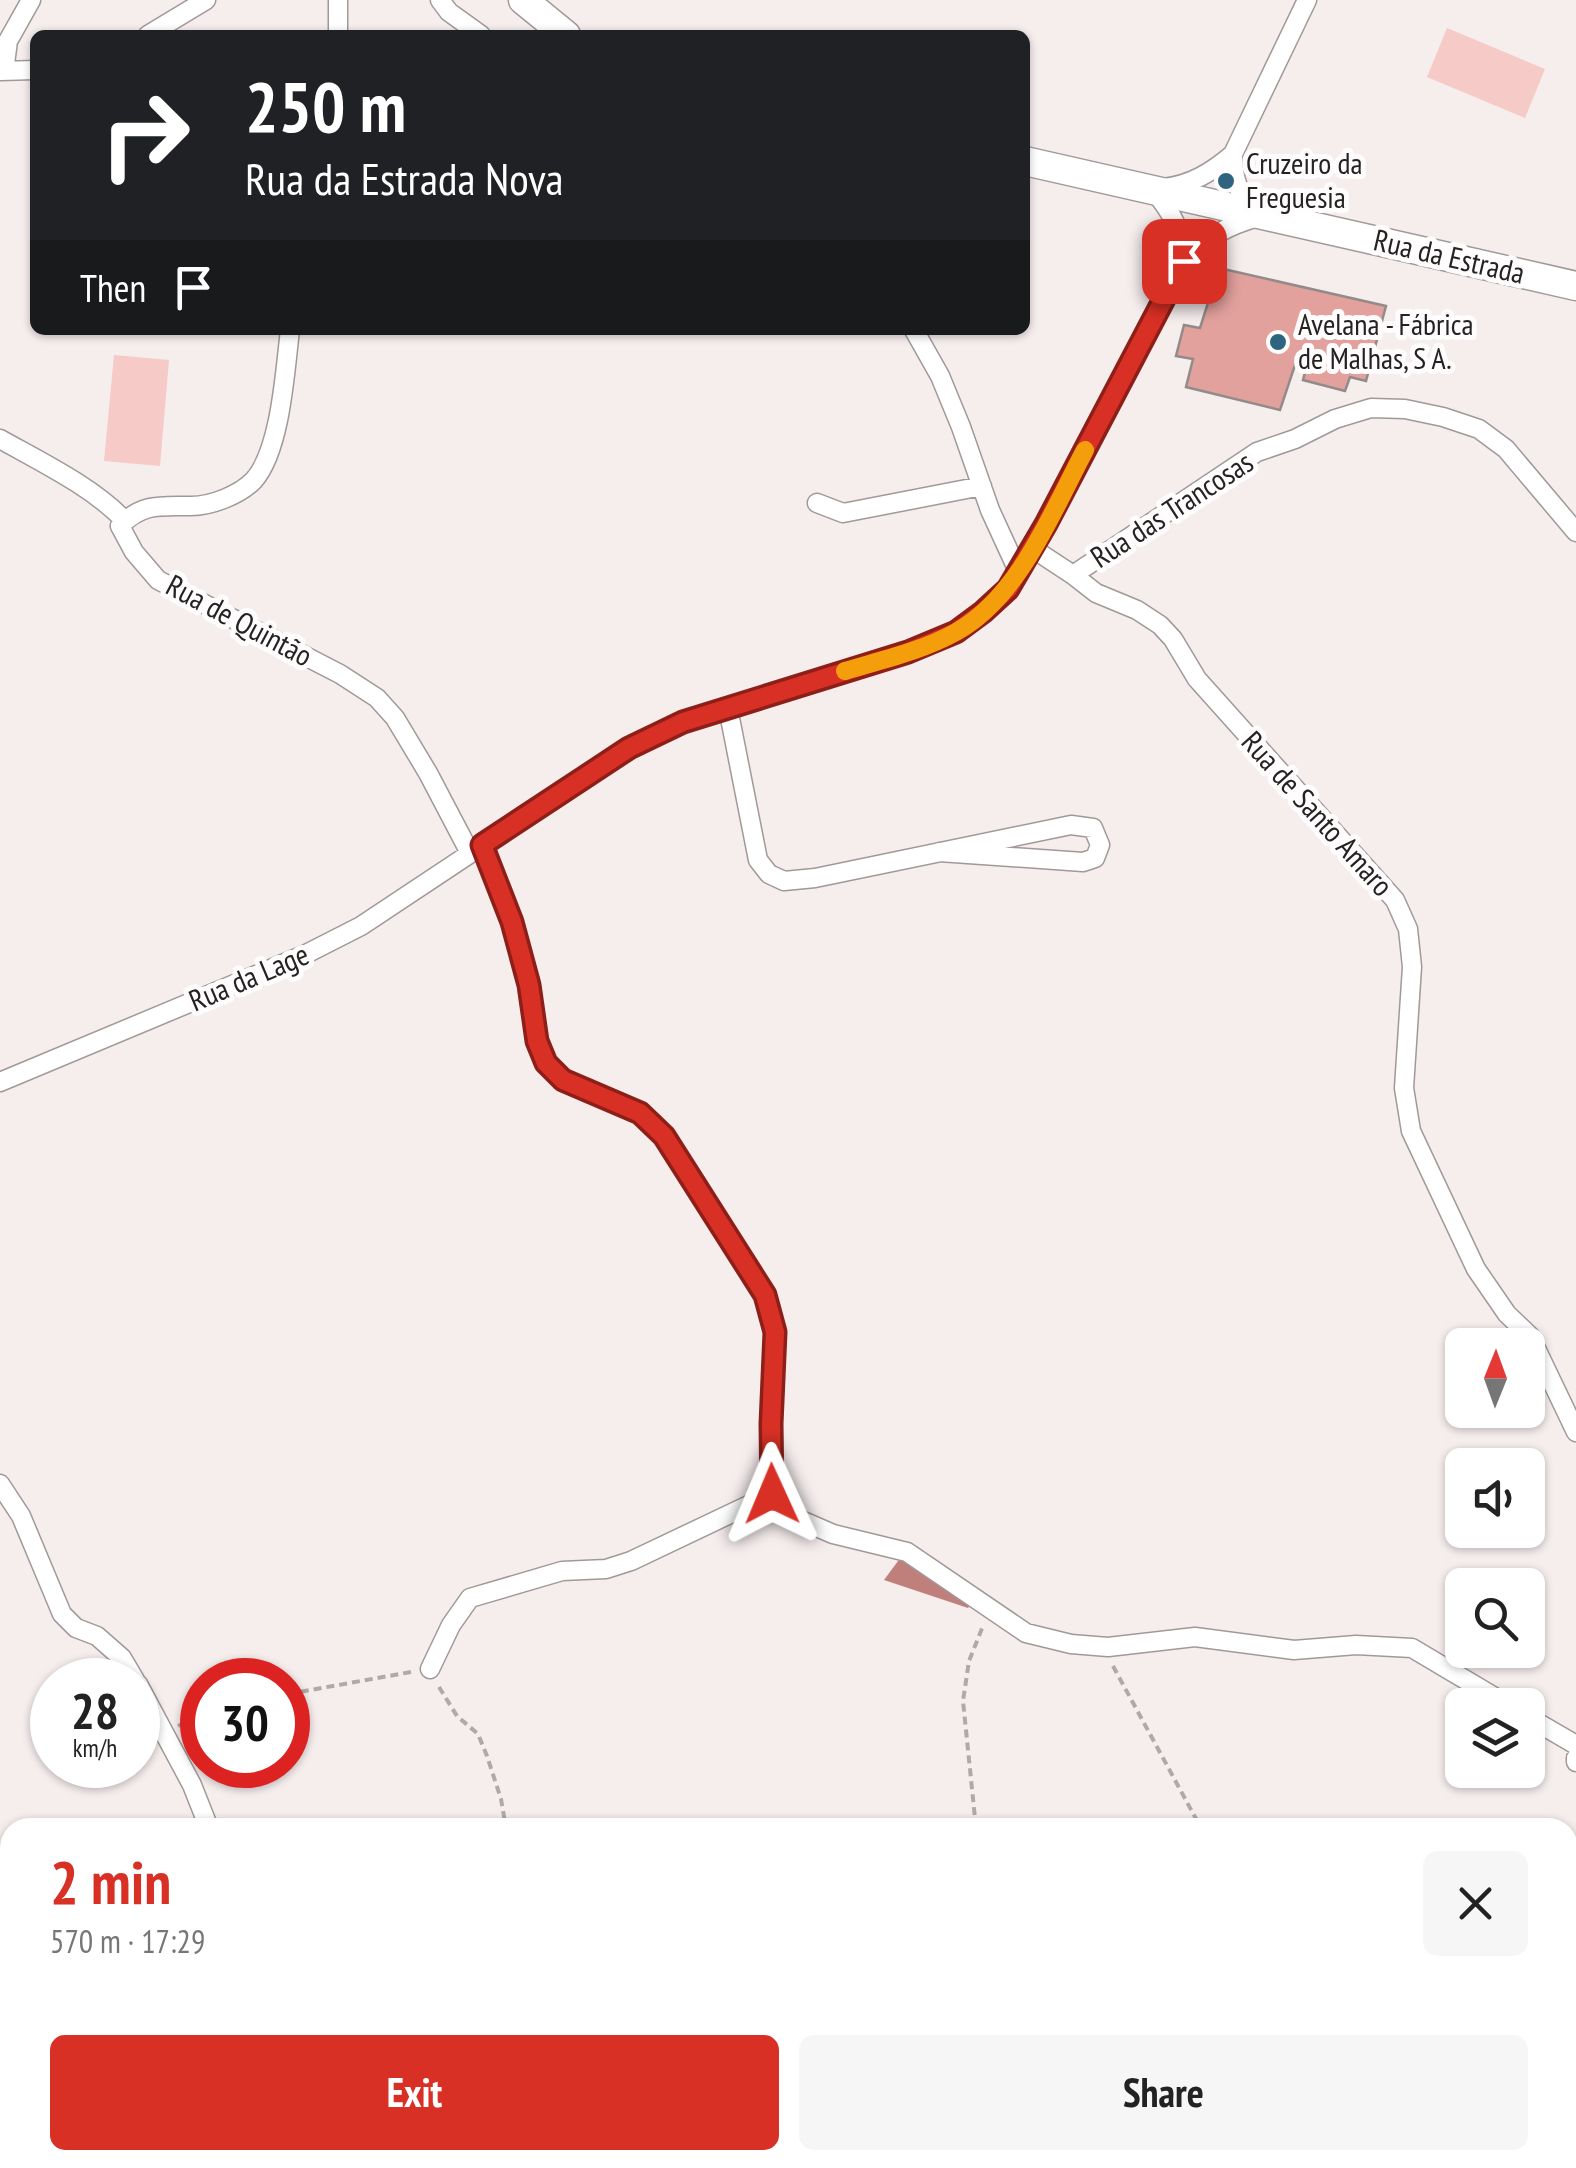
<!DOCTYPE html>
<html lang="en">
<head>
<meta charset="utf-8">
<style>
  :root { --surface:#fff; --page:#f6f6f6; --text:#222; --muted:#767676; --accent:#d93025 }
  body { margin:0; font-family:"PT Sans Narrow",sans-serif; background:var(--page); color:var(--text); height:100vh; display:flex; flex-direction:column; font-size:38px; white-space:nowrap }
  * { box-sizing:border-box; margin:0 }
  p { font-size:32px; color:var(--muted) }
  .icon { flex:none; width:55px; height:55px; fill:none; stroke:currentColor; stroke-width:2; stroke-linecap:round; stroke-linejoin:round }
  .map { position:relative; flex:1; overflow:hidden }
  .sheet { position:absolute; left:0px; top:1818px; width:1578px; height:352px; display:flex; flex-direction:column; background:var(--surface); border-radius:30px 30px 0 0; box-shadow:0 2px 8px #0004 }
  .sheet>* { flex:none }
  .top-card { position:absolute; left:30px; top:30px; width:1000px; height:305px; border-radius:15px; box-shadow:0 2px 8px #0004; background:#202124; color:#fff; overflow:hidden }
  .needle { width:65px; rotate:1deg }
  .buttons { position:absolute; left:1445px; top:1328px; display:grid; gap:20px }
  .buttons a { display:grid; place-items:center; width:100px; height:100px; border-radius:15px; background:var(--surface); box-shadow:0 2px 8px #0004; font-size:50px }
  .speed { position:absolute; left:30px; top:1658px; display:flex; gap:20px; font-size:50px; font-weight:700; text-align:center }
  .speed>* { display:grid; place-content:center; width:130px; height:130px; border-radius:50%; background:var(--surface); box-shadow:0 2px 8px #0004; line-height:1 }
  .speed small { font-size:25px; font-weight:400 }
  .speed .limit { border:15px solid #d22; background:#fff; color:#111 }
  .pin { position:absolute; display:grid; place-items:center; width:85px; height:85px; color:#fff; margin:-42px; border-radius:20px; box-shadow:0 5px 15px #0006 }
  .me { position:absolute; width:110px; margin:-55px; rotate:359deg; stroke-linejoin:round; filter:drop-shadow(0 0 8px #0008) }
  .turn { display:flex; align-items:center; gap:35px; height:210px; padding:0 50px; font-size:45px }
  .turn .icon { width:130px; height:130px; stroke-width:2.5 }
  .turn b { display:block; font-size:70px; line-height:85px }
  .then { display:flex; align-items:center; height:95px; padding:0 50px; background:#0003; gap:20px; font-size:38px }
  .round { display:grid; place-items:center; flex:none; width:105px; height:105px; border-radius:15px; background:var(--page) }
  .head { display:flex; align-items:center; justify-content:space-between; height:170px; padding:0 50px }
  h1 { font-size:60px; font-weight:800; line-height:75px; color:var(--accent) }
  .button { display:flex; gap:20px; margin-top:auto; padding:20px 50px }
  .button a { flex:1; height:115px; border-radius:15px; background:var(--accent); color:#fff; font-size:40px; font-weight:800; line-height:115px; text-align:center }
  .button a+a { background:var(--page); color:var(--text) }
  .map>svg:first-child { display:block }
  .green { fill:#f6cac7 }
  .water { fill:#bf807c }
  .lines { fill:none; stroke-linecap:round; stroke-linejoin:round }
  .stream { stroke:#bf807c; stroke-width:6 }
  .building { fill:#e3a19d; stroke:#928b8a; stroke-width:2.5 }
  .street-casing { stroke:#a19999; stroke-width:21 }
  .secondary-casing { stroke:#a19999; stroke-width:31 }
  .path { stroke:#b0a9a9; stroke-width:4; stroke-dasharray:8 5; stroke-linecap:butt }
  .street { stroke:#fff; stroke-width:18 }
  .secondary { stroke:#fff; stroke-width:28 }
  .route-casing { stroke:#8d1f18; stroke-width:25 }
  .route { stroke:#d93025; stroke-width:18 }
  .slow { stroke:#f59e0b; stroke-width:18 }
  .poi-dot { fill:#2e647f; stroke:#fefcfc; stroke-width:4 }
  .labels { text-anchor:middle; stroke-width:10; stroke-linejoin:round; paint-order:stroke }
  .poi-label { font-size:30px; fill:#252222; stroke:#fefcfc; text-anchor:start }
  .street-label { font-size:30px; fill:#252222; stroke:#fefcfc }
</style>
</head>
<body>
<div class="map">
<svg width="1576" height="2168" viewBox="0 0 1576 2168">
  <rect width="100%" height="100%" fill="#f6eded"/>
  <path class="green" d="M1447,28L1545,69L1525,118L1427,77Z
    M114,355L169,360L160,466L104,461Z"/>
  <path class="water" d="M901,1557L972,1603L968,1608L884,1580Z"/>
  <g class="lines">
    <path class="stream" d="M0,2088L10,2099
      M82,2160L94,2168"/>
  </g>
  <path class="building" d="M1219,268L1386,306L1366,381L1350,377L1345,391L1303,380L1306,368L1295,365L1280,410L1186,387L1193,359L1176,356L1184,325L1200,328Z"/>
  <g class="lines">
    <defs>
      <path id="street" d="M338,0V35
        M440,0L449,12L481,35
        M148,35L206,0
        M0,71L35,70
        M4,71L8,41L31,0
        M1163,188C1191,185 1212,172 1233,154
        M1153,190C1174,215 1180,229 1185,261
        M1259,212C1238,197 1233,179 1233,154L1307,0
        M290,330C285,370 281,449 254,480C240,495 211,506 191,506C160,506 142,503 120,526L134,552L158,580L340,674L377,698L395,718L428,773L470,853
        M914,330L940,376L961,427L990,510L1018,571
        M0,439C41,462 93,487 125,521
        M817,503L843,513L982,486
        M1032,548L1073,575L1096,593L1137,610L1160,625L1173,639L1197,679L1395,900L1408,929L1412,967L1404,1088L1411,1131L1476,1269L1507,1314L1530,1336L1576,1432
        M1073,575L1257,452L1295,439L1335,419L1371,408L1405,409L1443,417L1479,429L1506,449L1576,532
        M728,708L758,860L769,874L784,881L815,878L1071,825L1093,828L1100,845L1095,858L1083,862L939,852
        M483,845L512,922L529,985L537,1041L546,1063L563,1079L640,1113L663,1136L765,1295L775,1331L771,1424L772,1494L796,1518L833,1534L907,1552L1026,1633L1071,1644L1108,1647L1195,1637L1294,1650L1356,1645L1412,1648L1508,1705
        M0,1082L304,955L361,926L629,748L683,722L908,652L956,632L983,613L1008,589L1046,525L1185,261C1209,237 1225,226 1258,217
        M0,1484L21,1516L62,1614L76,1628L97,1636L122,1658L135,1680
        M430,1669L451,1625L470,1598L562,1571L606,1569L631,1561L772,1494
        M138,1684L192,1785L209,1828
        M1528,1717L1576,1745
        M1576,1758V1762
        M1568,2085L1576,2083
        M19,2168L20,2160"/>
      <path id="secondary" d="M523,0L566,35
        M1025,161L1576,286"/>
    </defs>
    <use href="#street" class="street-casing"/>
    <use href="#secondary" class="secondary-casing"/>
    <path class="path" d="M1113,1666L1201,1828
      M439,1687L457,1716L478,1734L487,1756L501,1799L506,1828
      M288,1694L411,1672
      M178,1726L202,1715
      M976,1828L963,1701L969,1661L983,1626
      M611,2160L615,2168"/>
    <use href="#street" class="street"/>
    <use href="#secondary" class="secondary"/>
  </g>
  <g class="lines">
    <defs>
      <path id="route" d="M772,1494L771,1424L775,1332L765,1295L664,1136L640,1113L563,1080L546,1063L537,1041L529,985L512,922L482,845L629,748L683,722L908,652L956,632L983,612L1008,589L1046,524L1184,261"/>
    </defs>
    <use href="#route" class="route-casing"/>
    <use href="#route" class="route"/>
    <path class="slow" d="M845,671C882,660 922,651 956,632C1020,596 1052,512 1085,450"/>
  </g>
  <g class="poi-dot">
    <circle cx="1226" cy="181" r="10"/>
    <circle cx="1278" cy="342" r="10"/>
  </g>
  <g class="labels">
    <g class="poi-label">
      <text x="1246" y="174">Cruzeiro da<tspan x="1246" dy="34">Freguesia</tspan></text>
      <text x="1298" y="335">Avelana - Fábrica<tspan x="1298" dy="34">de Malhas, S A.</tspan></text>
    </g>
    <g class="street-label">
      <text transform="translate(1449 257) rotate(13)" y="10">Rua da Estrada</text>
      <text transform="translate(1172 510) rotate(-33)" y="10">Rua das Trancosas</text>
      <text transform="translate(239 621) rotate(28)" y="10">Rua de Quintão</text>
      <text transform="translate(1317 814) rotate(48)" y="10">Rua de Santo Amaro</text>
      <text transform="translate(249 978) rotate(-23)" y="10">Rua da Lage</text>
    </g>
  </g>
</svg>
<div class="buttons">
<a><svg class="needle" viewBox="-14 -14 28 28"><path d="M0-13l5 13h-10z" fill="#e53935"/><path d="M0 13l5-13h-10z" fill="#767676"/></svg></a>
<a><svg class="icon" aria-label="sound" viewBox="0 0 24 24"><path d="M4 9h4l5-4v14l-5-4H4zM17 9q2 3 0 6"/></svg></a>
<a><svg class="icon" aria-label="search" viewBox="0 0 24 24"><circle cx="10" cy="10" r="6"/><path d="M15 15l6 6"/></svg></a>
<a><svg class="icon" aria-label="layers" viewBox="0 0 24 24"><path d="M12 4l9 5-9 5-9-5zM3 14l9 5 9-5"/></svg></a>
</div>
<div class="speed"><div>28<small>km/h</small></div><div class="limit">30</div></div>
<div class="pin" style="left:1184px;top:261px;background:#d93025"><svg class="icon" aria-label="arrive" viewBox="0 0 24 24"><path d="M6 21V4h12l-3 4 3 4H6"/></svg></div>
<svg class="me" style="left:772px;top:1494px" viewBox="-20 -20 40 40"><path d="M0-17L14 15 0 8-14 15z" fill="#d93025" stroke="#fff" stroke-width="4"/></svg>
<div class="top-card">
<div class="turn"><svg class="icon" aria-label="right" viewBox="0 0 24 24"><path d="M7 20v-9h11M14 6l5 5-5 5"/></svg><div><b>250 m</b>Rua da Estrada Nova</div></div>
<div class="then">Then<svg class="icon" aria-label="arrive" viewBox="0 0 24 24"><path d="M6 21V4h12l-3 4 3 4H6"/></svg></div>
</div>
<section class="sheet">
<div class="head"><div><h1>2 min</h1><p>570 m · 17:29</p></div><a class="round"><svg class="icon" aria-label="close" viewBox="0 0 24 24"><path d="M6 6l12 12M18 6L6 18"/></svg></a></div>
<div class="button"><a>Exit</a><a>Share</a></div>
</section>
</div>
</body>
</html>
